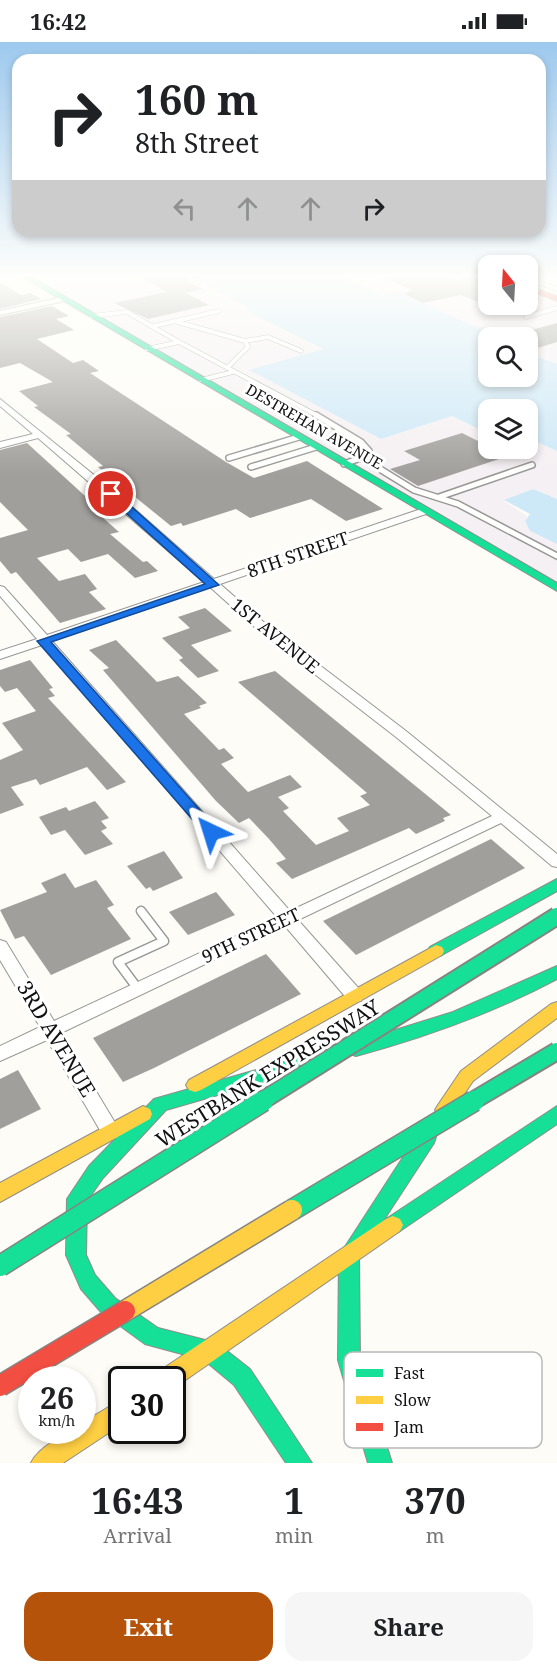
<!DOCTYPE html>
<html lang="en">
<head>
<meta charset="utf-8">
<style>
  :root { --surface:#fff; --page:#f6f6f6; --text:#202124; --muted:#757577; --accent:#b45309 }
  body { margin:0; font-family:"Noto Serif",serif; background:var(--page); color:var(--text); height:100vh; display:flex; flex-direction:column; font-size:22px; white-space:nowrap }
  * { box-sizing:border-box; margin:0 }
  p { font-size:20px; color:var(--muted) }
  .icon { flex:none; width:33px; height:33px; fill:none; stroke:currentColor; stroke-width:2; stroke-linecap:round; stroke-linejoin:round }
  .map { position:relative; height:1421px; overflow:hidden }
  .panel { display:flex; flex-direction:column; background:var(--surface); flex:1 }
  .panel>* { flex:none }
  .guide { position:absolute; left:12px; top:12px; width:534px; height:183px; border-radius:18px; box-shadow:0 3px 9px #0003; background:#fff; color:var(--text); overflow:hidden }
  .needle { width:39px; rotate:342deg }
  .controls { position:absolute; left:478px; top:213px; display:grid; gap:12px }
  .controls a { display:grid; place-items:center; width:60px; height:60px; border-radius:12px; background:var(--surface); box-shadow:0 3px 9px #0003; font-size:30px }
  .speed { position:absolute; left:18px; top:1324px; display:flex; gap:12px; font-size:30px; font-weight:700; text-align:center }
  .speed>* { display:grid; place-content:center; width:78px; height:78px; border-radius:50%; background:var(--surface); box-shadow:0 3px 9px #0003; line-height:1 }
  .speed small { font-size:15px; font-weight:400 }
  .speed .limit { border:3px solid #111; border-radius:9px; background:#fff; color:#111 }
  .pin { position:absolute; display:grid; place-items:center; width:51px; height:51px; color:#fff; margin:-26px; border:3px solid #fff; border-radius:50%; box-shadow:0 2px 6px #0007 }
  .me { position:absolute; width:66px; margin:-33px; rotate:319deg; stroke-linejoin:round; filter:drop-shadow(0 0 4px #0008) }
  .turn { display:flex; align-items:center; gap:21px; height:126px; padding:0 24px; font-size:27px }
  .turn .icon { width:78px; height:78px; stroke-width:2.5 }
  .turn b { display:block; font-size:42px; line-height:51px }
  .lanes { display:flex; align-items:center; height:57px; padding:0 24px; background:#0003; justify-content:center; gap:30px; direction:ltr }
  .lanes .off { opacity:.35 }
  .eta { display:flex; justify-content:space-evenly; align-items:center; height:102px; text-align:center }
  .eta b { font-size:36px; font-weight:700; line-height:42px }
  .primary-button { display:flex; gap:12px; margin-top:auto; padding:12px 24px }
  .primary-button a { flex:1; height:69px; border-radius:18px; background:var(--accent); color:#fff; font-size:24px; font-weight:700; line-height:69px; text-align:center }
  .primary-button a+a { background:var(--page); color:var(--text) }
  .status { display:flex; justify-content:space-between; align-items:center; height:42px; padding:0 30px; background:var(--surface); direction:ltr }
  .status svg { height:16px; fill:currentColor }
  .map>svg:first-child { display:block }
  .industrial { fill:#f5f0f3 }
  .water { fill:#cde8f7 }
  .building { fill:#a19f9c }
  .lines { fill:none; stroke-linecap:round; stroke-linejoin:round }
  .lane-far2-casing { stroke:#979795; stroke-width:5 }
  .lane-far1-casing { stroke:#979795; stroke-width:8 }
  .lane-casing { stroke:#979795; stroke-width:11 }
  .street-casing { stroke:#979795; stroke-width:2 }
  .fast-casing { stroke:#8e8d8b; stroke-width:2 }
  .slow-casing { stroke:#8e8d8b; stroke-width:2 }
  .jam-casing { stroke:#8e8d8b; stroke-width:2 }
  .lane-far2 { stroke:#fffffe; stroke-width:4 }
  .lane-far1 { stroke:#fffffe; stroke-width:5 }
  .lane { stroke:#fffffe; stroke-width:8 }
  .street { fill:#fffffe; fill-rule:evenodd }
  .fast { fill:#16e098; fill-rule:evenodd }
  .slow { fill:#ffcf43; fill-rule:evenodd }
  .jam { fill:#f24e42; fill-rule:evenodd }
  .fast-bridge-far1-casing { stroke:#858482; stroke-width:20; stroke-linecap:butt }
  .fast-bridge-casing { stroke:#858482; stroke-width:23; stroke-linecap:butt }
  .slow-bridge-casing { stroke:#858482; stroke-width:23; stroke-linecap:butt }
  .jam-bridge-casing { stroke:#858482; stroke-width:23; stroke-linecap:butt }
  .fast-bridge-far1 { stroke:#16e098; stroke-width:16 }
  .fast-bridge { stroke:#16e098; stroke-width:20 }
  .slow-bridge { stroke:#ffcf43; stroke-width:20 }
  .jam-bridge { stroke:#f24e42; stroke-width:20 }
  .route { fill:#1a73e8; stroke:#114b97; stroke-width:1.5 }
  .labels { text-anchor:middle; stroke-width:6; stroke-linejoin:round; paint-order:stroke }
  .far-street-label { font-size:15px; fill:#111; stroke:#fff }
  .street-label { font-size:18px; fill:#111; stroke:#fff }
  .near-street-label { font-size:21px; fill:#111; stroke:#fff }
  .key { fill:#fff; stroke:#b8b8b8; stroke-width:1.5 }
  .key-label { font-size:16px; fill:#111 }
</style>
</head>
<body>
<div class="status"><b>16:42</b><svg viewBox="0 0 49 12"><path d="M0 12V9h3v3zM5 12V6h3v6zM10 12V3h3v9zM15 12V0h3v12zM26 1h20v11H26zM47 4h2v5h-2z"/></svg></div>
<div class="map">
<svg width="557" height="1421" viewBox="0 0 557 1421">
  <rect width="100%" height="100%" fill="#fdfcf7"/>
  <path class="industrial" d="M31,234H191L198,240L197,242H204L253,267L247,270L324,308L250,328L381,397L452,374L489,392V406H528L529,396L557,409V457L533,447L504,459L527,474L525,479L530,489L557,502V540Z
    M340,234H486L489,236V262H528V251L557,262V322L535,314L528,308V296L500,295L397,250L381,253Z"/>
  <path class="water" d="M191,234H340L381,253L397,250L500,295L489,296V334H528V308L535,314L557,322V409L528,396V368H489V392L452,374L381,397L249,328L323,307L246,269L252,267L204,242L197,243L198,239Z
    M533,447L557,457V502L530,489L525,479L530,472L504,458Z"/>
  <path class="building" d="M139,234H189V240L203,247L186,251L209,263L148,277L114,261L167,250Z
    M379,234H449L456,238L472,234L489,241V264L461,253L423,261L404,252L412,248Z
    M0,240L21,253L30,251L41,257L0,267Z
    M52,264L69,274L56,277L74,288L37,297L73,321L83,318L99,329L90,331L226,420L254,436L307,419L383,467L346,479L311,457L250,476L236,467L183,484L181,481L171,484L98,425L103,424L66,393L71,392L34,365L38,364L19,349L53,340L20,321L0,326V275Z
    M557,281V300L528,309V289Z
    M462,391L508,414L418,444L390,427L420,418L404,409Z
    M27,401L84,453L97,466L93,467L119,490L110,492L143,520L147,519L158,529L135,536L108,512L81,520L68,507L37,516L59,539L85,532L97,547L89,550L106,567L103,568L60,581L16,530L11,532L0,519V496L28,488L0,460V408Z
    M205,566L232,589L191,603L219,629L198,636L179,618L183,616L162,596L190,586L178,575Z
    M116,598L157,640L178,634L207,661L199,664L201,666L184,672L219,708L224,706L234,716L221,722L248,750L290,733L302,745L278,755L289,766L283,769L316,803L349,789L337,776L370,763L360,754L367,751L238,640L275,629L451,773L443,776L445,779L416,792L409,786L292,837L276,821L286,817L269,797L249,776L239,781L216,759L103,628L109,626L89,608Z
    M30,618L53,646L49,647L55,654L48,656L126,740L107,748L87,725L40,743L36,737L11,745L24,763L0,772V718L23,708L2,681L36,669L17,646L5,650L0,644V628Z
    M95,759L109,776L101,779L107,786L101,789L113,802L85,813L65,788L51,793L39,775L66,765L69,769Z
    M491,797L525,826L356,913L323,879Z
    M164,809L183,836L153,849L150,845L146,847L127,824Z
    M65,831L75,846L96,838L114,863L107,866L131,897L51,933L24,894L15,897L0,868L47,850L41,841Z
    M216,850L235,873L188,893L169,870Z
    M266,912L301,952L154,1026L123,1040L93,996Z
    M18,1028L41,1067L0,1087V1037Z"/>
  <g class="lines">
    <defs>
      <path id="lane-far2" d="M92,274L127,270L179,300
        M526,275L557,266
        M174,279L245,299L248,305L227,326
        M154,284L219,269
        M245,299L268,295L301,309
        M147,307L179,300L318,374
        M201,338L233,330"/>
      <path id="lane-far1" d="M316,373L361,400L369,409L366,414L344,422
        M229,416L299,395
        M362,416L414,448L458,462L557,514
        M251,425L316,405
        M439,455L532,423"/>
      <path id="lane" d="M138,947L118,920L164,899L141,869"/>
      <path id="street" d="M528,234L557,245V249L528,238Z
        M62,255H65V259L0,273V269Z
        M0,357L115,450L214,537L421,467H429V471L220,542L267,583L406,689L557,812V825L552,824L501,781L298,878L361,949L363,954L361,959L355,960L349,959L285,884L61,991L120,1089L118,1095L111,1097L104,1095L47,998L0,1019V1004L40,985L0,918V898L6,900L54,979L277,875L42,603L0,617V609L37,597L0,554V544L4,545L47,593L204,540L38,396L0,406V400L33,392L0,364ZM210,545L259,589L396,695L492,774L290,869L52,599Z"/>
      <path id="fast" d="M21,234H30L557,541V549Z
        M557,837V849L442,913L436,915L430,913L428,909L430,905Z
        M557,924V937C493,971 426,995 356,1014L350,1012L347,1007L350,1002L453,970Z
        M316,1011L322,1013L325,1018L322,1023L166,1068L103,1136L87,1159L86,1213L95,1233L115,1256L158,1286L217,1301L250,1327L312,1421H286L234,1343L204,1318L145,1302L101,1270L81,1247L66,1213L67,1157L89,1124L154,1057Z
        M557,1064V1082L400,1189L393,1192L386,1189L383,1183L386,1177Z
        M427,1087L434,1089L436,1095L434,1101L359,1216L360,1318L392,1421H368L338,1318L339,1214L420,1089Z"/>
      <path id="slow" d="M436,903L442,905L444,909L442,913L201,1048L195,1050L189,1048L186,1043L189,1038Z
        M557,960V976L473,1039L450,1073L444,1076L438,1073L435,1068L438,1063L461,1029L551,962Z
        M143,1064L150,1067L152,1072L150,1077L0,1160V1141Z
        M393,1174L400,1177L403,1183L400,1189L174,1346L172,1338H155L158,1330L386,1177Z
        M122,1357V1382L63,1421H31C38,1406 66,1389 82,1389V1381Z"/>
      <path id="jam" d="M528,244L557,254V259L528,248Z"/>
    </defs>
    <use href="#lane-far2" class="lane-far2-casing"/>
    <use href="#lane-far1" class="lane-far1-casing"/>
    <use href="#lane" class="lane-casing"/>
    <use href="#street" class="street-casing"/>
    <use href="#fast" class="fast-casing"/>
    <use href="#slow" class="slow-casing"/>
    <use href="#jam" class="jam-casing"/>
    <use href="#lane-far2" class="lane-far2"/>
    <use href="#lane-far1" class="lane-far1"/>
    <use href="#lane" class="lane"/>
    <use href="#street" class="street"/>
    <use href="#fast" class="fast"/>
    <use href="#slow" class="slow"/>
    <use href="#jam" class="jam"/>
    <defs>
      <path id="fast-bridge-far1" d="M260,1060L557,874
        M471,1060L557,1009"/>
      <path id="fast-bridge" d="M292,1168L474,1059
        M0,1224L263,1059"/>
      <path id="slow-bridge" d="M125,1269L292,1168"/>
      <path id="jam-bridge" d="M0,1344L125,1269"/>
    </defs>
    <use href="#fast-bridge-far1" class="fast-bridge-far1-casing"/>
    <use href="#fast-bridge" class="fast-bridge-casing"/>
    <use href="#slow-bridge" class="slow-bridge-casing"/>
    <use href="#jam-bridge" class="jam-bridge-casing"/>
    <use href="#fast-bridge-far1" class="fast-bridge-far1"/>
    <use href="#fast-bridge" class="fast-bridge"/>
    <use href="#slow-bridge" class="slow-bridge"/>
    <use href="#jam-bridge" class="jam-bridge"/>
  </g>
  <linearGradient id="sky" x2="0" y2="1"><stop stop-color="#9dc9ee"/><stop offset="0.54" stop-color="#fefefb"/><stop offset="1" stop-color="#fefefb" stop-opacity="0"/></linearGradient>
  <rect width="557" height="433" fill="url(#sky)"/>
  <path class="route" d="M107,449H114L219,543L51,600L216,786L219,790L216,793H206L37,599L205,542L107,454Z"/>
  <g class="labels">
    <g class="far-street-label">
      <text transform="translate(314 385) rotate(30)" y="5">DESTREHAN AVENUE</text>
    </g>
    <g class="street-label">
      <text transform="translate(298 513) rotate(-19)" y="6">8TH STREET</text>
      <text transform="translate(275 594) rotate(39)" y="6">1ST AVENUE</text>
      <text transform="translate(251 894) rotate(-25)" y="6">9TH STREET</text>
    </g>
    <g class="near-street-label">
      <text transform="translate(56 997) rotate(59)" y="7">3RD AVENUE</text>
      <text transform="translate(268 1032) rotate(-32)" y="7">WESTBANK EXPRESSWAY</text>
    </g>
  </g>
  <rect x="344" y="1310" width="198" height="96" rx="9" class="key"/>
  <rect x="356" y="1327" width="27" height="8" fill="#16e098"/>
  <rect x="356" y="1354" width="27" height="8" fill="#ffcf43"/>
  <rect x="356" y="1381" width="27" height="8" fill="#f24e42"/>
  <g class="key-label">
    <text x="394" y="1337">Fast</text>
    <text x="394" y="1364">Slow</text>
    <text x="394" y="1391">Jam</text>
  </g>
</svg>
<div class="controls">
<a><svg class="needle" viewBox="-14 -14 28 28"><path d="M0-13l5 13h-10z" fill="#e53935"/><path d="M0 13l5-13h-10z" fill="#757577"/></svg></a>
<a><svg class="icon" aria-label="search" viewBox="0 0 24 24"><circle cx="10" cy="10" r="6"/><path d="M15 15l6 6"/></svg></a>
<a><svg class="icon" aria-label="layers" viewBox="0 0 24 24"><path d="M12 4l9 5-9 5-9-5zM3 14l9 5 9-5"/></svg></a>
</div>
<div class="speed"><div>26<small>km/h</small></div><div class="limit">30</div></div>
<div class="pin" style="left:111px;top:452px;background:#d93025"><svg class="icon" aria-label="arrive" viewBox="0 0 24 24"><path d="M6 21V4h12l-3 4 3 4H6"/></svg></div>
<svg class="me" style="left:211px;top:790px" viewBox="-20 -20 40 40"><path d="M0-17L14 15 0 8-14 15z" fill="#1a73e8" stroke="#fff" stroke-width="4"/></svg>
<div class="guide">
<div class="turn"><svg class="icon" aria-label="right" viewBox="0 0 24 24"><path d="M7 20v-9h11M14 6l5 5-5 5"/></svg><div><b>160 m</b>8th Street</div></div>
<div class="lanes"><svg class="icon off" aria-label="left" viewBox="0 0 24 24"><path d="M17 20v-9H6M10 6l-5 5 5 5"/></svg><svg class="icon off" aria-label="ahead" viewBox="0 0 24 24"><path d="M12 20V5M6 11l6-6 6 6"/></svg><svg class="icon off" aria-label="ahead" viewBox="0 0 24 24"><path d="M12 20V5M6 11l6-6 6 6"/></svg><svg class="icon" aria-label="right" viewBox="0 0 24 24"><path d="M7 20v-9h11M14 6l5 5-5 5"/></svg></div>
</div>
</div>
<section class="panel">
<div class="eta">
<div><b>16:43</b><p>Arrival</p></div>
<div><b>1</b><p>min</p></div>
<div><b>370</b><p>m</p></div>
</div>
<div class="primary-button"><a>Exit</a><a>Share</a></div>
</section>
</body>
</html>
